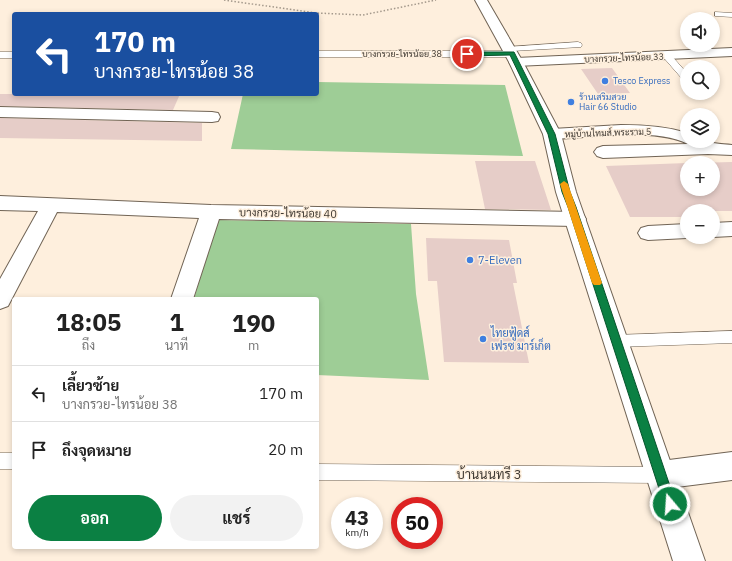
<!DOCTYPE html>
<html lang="th">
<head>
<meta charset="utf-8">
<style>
  :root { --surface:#fff; --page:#f2f2f2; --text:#222; --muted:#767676; --line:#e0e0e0; --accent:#0b8043 }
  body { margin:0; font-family:"IBM Plex Sans",Sarabun,sans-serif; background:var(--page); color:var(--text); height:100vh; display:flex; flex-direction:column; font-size:15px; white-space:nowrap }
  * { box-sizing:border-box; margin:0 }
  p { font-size:13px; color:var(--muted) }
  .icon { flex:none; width:22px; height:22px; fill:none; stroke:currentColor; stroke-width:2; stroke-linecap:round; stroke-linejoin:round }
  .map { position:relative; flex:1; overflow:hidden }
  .drawer { position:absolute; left:12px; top:297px; width:307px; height:252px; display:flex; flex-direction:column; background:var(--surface); border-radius:4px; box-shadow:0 2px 6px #0003 }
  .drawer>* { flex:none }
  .guide { position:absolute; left:12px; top:12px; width:307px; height:84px; border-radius:4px; box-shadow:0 2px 6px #0003; background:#1a4fa0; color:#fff; overflow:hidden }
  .fabs { position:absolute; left:680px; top:12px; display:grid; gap:8px }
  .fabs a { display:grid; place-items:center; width:40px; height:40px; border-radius:50%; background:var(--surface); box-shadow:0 2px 6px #0003; font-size:20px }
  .speed { position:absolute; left:331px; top:497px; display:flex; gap:8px; font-size:20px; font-weight:700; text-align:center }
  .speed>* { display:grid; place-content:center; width:52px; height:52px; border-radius:50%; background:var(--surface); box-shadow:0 2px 6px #0003; line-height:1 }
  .speed small { font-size:10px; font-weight:400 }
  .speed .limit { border:6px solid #d22; background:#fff; color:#111 }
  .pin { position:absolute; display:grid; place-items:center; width:34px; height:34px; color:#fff; margin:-17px; border:2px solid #fff; border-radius:50%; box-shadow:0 1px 4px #0007 }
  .me { position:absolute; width:44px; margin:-22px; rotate:342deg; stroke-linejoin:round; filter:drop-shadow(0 0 3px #0008) }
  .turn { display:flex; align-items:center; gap:14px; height:84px; padding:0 16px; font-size:18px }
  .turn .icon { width:52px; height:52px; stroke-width:2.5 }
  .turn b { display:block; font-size:28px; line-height:34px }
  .eta { display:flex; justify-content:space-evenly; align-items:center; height:68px; text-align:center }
  .eta b { font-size:24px; font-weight:700; line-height:28px }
  .cta { display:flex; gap:8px; margin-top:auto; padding:8px 16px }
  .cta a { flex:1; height:46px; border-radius:24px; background:var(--accent); color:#fff; font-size:16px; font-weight:700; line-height:46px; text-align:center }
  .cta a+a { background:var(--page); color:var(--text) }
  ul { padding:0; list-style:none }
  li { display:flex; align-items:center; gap:12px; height:56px; padding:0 16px; border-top:1px solid var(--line) }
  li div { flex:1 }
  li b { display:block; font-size:15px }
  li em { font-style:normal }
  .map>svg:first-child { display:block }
  .green { fill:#9ecd96 }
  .building { fill:#e6cdc8 }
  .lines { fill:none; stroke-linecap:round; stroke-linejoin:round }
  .service-casing { stroke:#716455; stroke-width:1 }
  .minor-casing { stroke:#716455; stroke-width:2 }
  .secondary-casing { stroke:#716455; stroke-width:2 }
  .path { stroke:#a3988b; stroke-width:1.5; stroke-dasharray:1.5 2; stroke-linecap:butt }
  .service { fill:#fff; fill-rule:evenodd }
  .minor { fill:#fff; fill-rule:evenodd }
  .secondary { fill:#fff; fill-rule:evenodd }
  .route { fill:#0b8043; stroke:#07532c }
  .slow { fill:#f59e0b }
  .shop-dot { fill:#3f7fe0; stroke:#feefdd; stroke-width:1.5 }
  .labels { text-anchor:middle; stroke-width:3; stroke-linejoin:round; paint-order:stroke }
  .far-street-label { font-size:9px; fill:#403a33; stroke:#feefdd }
  .far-shop-label { font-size:9px; fill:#366cbe; stroke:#feefdd; text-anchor:start }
  .street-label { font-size:11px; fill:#403a33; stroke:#feefdd }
  .shop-label { font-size:11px; fill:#366cbe; stroke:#feefdd; text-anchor:start }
  .near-street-label { font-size:13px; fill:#403a33; stroke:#feefdd }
</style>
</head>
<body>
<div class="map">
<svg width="732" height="561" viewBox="0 0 732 561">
  <rect width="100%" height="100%" fill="#feefdd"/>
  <path class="green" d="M317,82L505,85L523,156L231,149L243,94H317Z
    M217,220L411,224L416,294L429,380L317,375V299H194Z"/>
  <path class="building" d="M612,68L630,93L598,94L581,69Z
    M0,94H180L173,110L0,106Z
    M0,118L202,123V141L0,138Z
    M475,161H535L551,210L485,209Z
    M732,162V211H687V217H630L606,166L687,163V189H713V163H693Z
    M426,238L509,240L517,283H513L529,363L444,362L437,281H428Z"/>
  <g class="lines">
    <defs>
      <path id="service" d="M715,12L732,13V17L715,16Z
        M578,42L581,43L582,45L581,47L512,51L516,54L512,57H317V51H509L506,49L507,47Z
        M0,52H14V58H0Z
        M667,53L670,54L687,73V82L684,81L664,58L663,56Z
        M695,93H705V94L700,97L697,96Z
        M732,331V343L616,347L611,345L609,341L611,337L616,335Z
        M0,453H14V469H0Z
        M317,464L661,467L667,469L669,475L667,481L661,483L317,480Z"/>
      <path id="minor" d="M732,48V56L516,66L511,65L509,62L511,59L516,58Z
        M0,107L212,112L218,113L220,117L218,121L212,122L0,117Z
        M621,125C643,125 665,126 687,133V141C703,141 716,144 732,145V155L708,154L603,158L597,156L594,152L597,148L603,146L688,144C656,127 588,138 552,139L546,138L543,134L546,130L552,129Z
        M0,196L211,205L576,212L583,214L586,219L583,224L576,226L219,219L193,299H171L199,218L57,212L8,306L0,309V279L38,211L0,210Z
        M732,222V236L713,237H712L713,223Z
        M687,224V237H691L687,238L648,240L641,238L638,233L641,228L648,226Z
        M732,452V480L661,489L651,485L647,475L651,465L661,461Z"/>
      <path id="secondary" d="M475,0H487L523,62L561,134L576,192L705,561H673L556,192L543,134L509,62Z"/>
    </defs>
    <use href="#service" class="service-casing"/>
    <use href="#minor" class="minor-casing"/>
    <use href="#secondary" class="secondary-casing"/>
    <path class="path" d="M224,0L316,13L363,15L436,0"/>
    <use href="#service" class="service"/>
    <use href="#minor" class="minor"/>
    <use href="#secondary" class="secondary"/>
  </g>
  <path class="route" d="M465,52H514L555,134L570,192L576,207L676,504L675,508L670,510L666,508L664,504L568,207L562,192L548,134L510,55L467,56L465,55Z"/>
  <path class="slow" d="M564,181L568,184L602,283L600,285H594L592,283L560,184Z"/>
  <g class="shop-dot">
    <circle cx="605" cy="81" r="4"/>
    <circle cx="571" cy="102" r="4"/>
    <circle cx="470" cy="260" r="4"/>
    <circle cx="483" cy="339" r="4"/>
  </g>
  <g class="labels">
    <g class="far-street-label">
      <text x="402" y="57">บางกรวย-ไทรน้อย 38</text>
      <text transform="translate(624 58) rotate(-2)" y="3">บางกรวย-ไทรน้อย 33</text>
      <text transform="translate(608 133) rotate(-2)" y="3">หมู่บ้านไทมส์ พระราม 5</text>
    </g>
    <g class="far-shop-label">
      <text x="613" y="84">Tesco Express</text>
      <text x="579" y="100">ร้านเสริมสวย<tspan x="579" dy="10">Hair 66 Studio</tspan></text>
    </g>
    <g class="street-label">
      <text transform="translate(288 213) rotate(1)" y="4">บางกรวย-ไทรน้อย 40</text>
    </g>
    <g class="shop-label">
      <text x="478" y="264">7-Eleven</text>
      <text x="491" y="337">ไทยฟู้ดส์<tspan x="491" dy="13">เฟรซ มาร์เก็ต</tspan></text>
    </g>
    <g class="near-street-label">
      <text x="489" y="479">บ้านนนทรี 3</text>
    </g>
  </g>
</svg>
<div class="fabs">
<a><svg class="icon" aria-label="sound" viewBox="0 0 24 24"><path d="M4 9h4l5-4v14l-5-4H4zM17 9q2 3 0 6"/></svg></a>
<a><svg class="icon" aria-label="search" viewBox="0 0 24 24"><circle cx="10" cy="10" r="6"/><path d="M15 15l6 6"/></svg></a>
<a><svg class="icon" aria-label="layers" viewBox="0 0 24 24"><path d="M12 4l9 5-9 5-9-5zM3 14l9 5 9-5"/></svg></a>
<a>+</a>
<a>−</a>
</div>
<div class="speed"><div>43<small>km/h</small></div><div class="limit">50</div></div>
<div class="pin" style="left:467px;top:54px;background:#d93025"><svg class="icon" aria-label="arrive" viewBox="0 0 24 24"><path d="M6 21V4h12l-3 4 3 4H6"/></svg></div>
<svg class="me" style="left:670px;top:504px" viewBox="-20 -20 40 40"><circle r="17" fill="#0b8043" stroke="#fff" stroke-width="3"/><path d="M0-11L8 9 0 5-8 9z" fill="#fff"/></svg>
<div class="guide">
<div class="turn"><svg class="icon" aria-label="left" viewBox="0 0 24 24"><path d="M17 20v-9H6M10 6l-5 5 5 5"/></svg><div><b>170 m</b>บางกรวย-ไทรน้อย 38</div></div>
</div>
<section class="drawer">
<div class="eta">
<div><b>18:05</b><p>ถึง</p></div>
<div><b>1</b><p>นาที</p></div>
<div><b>190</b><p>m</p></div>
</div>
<ul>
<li><svg class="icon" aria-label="left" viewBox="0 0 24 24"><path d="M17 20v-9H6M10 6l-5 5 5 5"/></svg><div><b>เลี้ยวซ้าย</b><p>บางกรวย-ไทรน้อย 38</p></div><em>170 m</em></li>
<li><svg class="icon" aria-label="arrive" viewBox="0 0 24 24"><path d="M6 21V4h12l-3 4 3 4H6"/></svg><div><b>ถึงจุดหมาย</b></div><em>20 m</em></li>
</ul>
<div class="cta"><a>ออก</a><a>แชร์</a></div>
</section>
</div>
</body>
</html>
